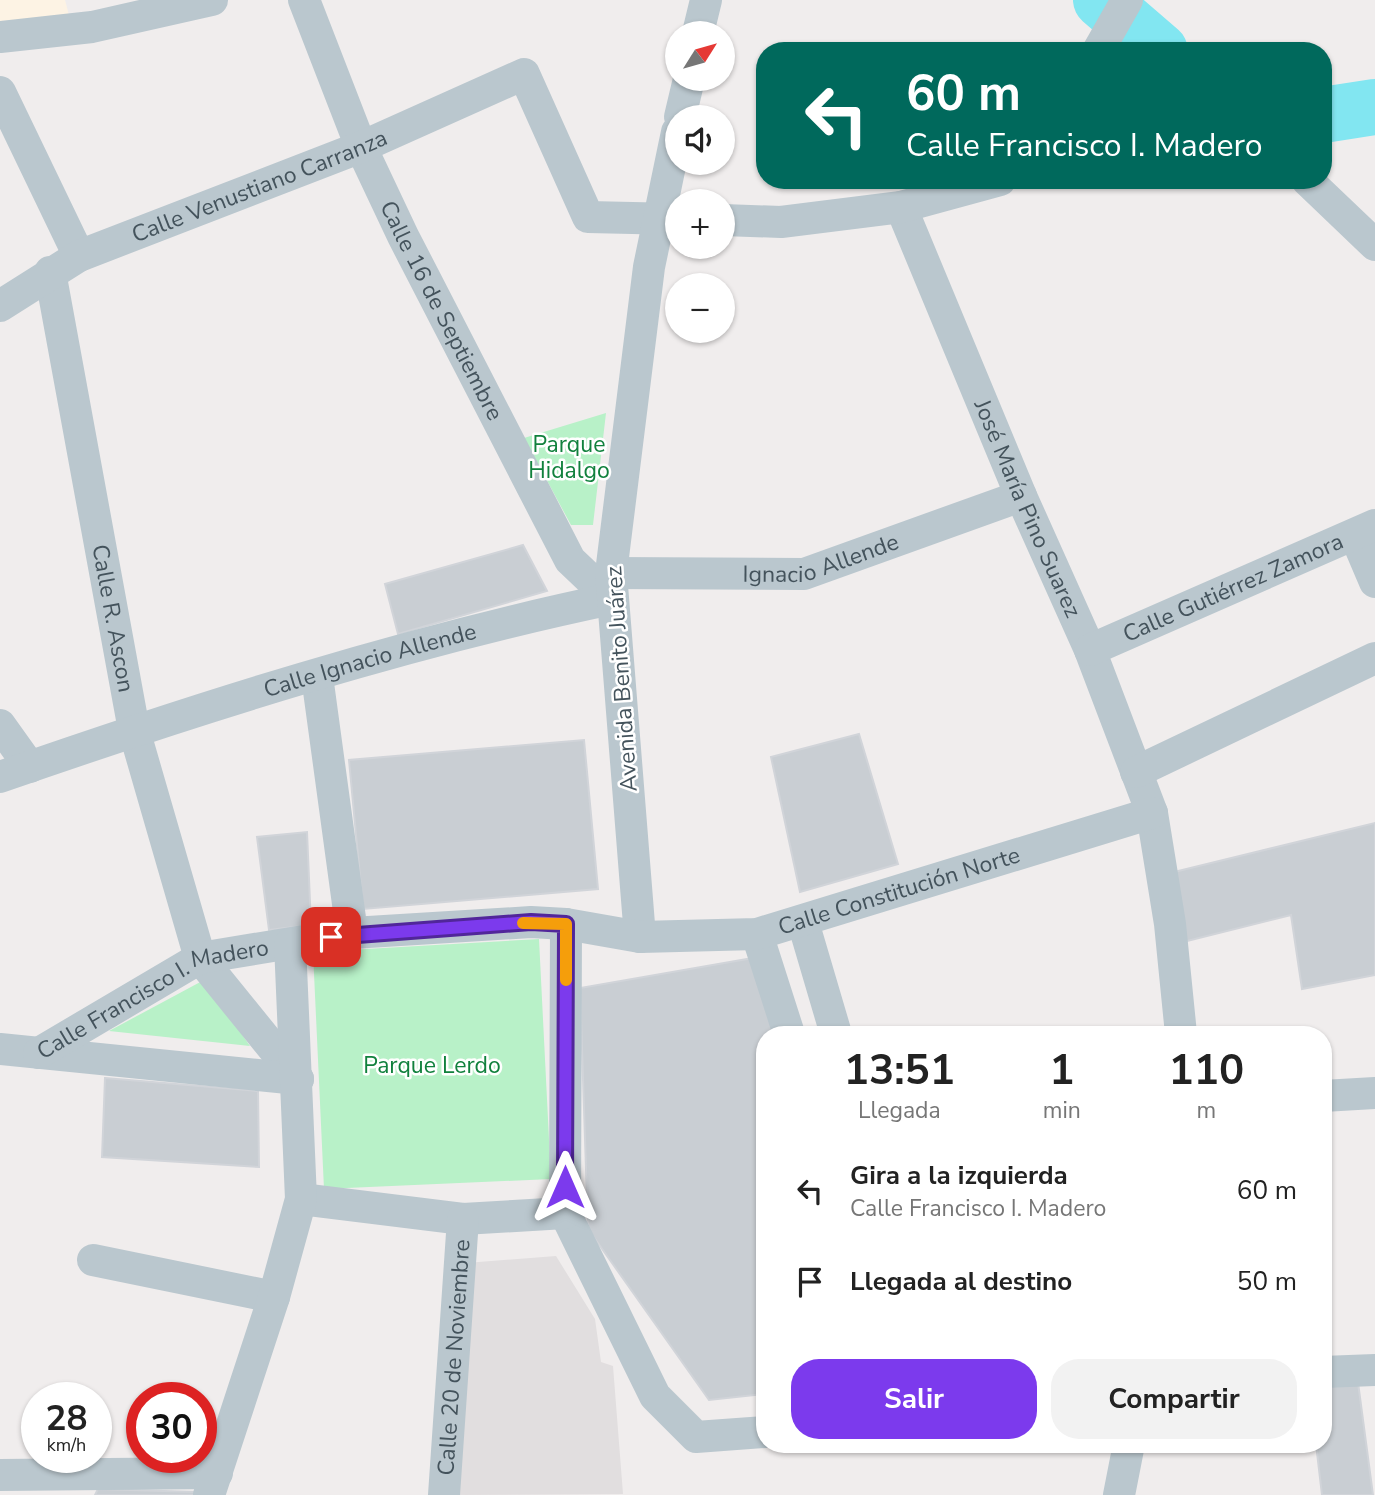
<!DOCTYPE html>
<html lang="es">
<head>
<meta charset="utf-8">
<style>
  :root { --surface:#fff; --page:#f2f2f2; --text:#222; --muted:#767676; --accent:#7c3aed }
  body { margin:0; font-family:"Nunito Sans",sans-serif; background:var(--page); color:var(--text); height:100vh; display:flex; flex-direction:column; font-size:26px; white-space:nowrap }
  * { box-sizing:border-box; margin:0 }
  p { font-size:23px; color:var(--muted) }
  .icon { flex:none; width:38px; height:38px; fill:none; stroke:currentColor; stroke-width:2; stroke-linecap:round; stroke-linejoin:round }
  .map { position:relative; flex:1; overflow:hidden }
  .side { position:absolute; left:756px; top:1026px; width:576px; height:427px; display:flex; flex-direction:column; background:var(--surface); border-radius:28px; box-shadow:0 2px 5px #0004 }
  .side>* { flex:none }
  .top-card { position:absolute; left:756px; top:42px; width:576px; height:147px; border-radius:28px; box-shadow:0 2px 5px #0004; background:#00695c; color:#fff; overflow:hidden }
  .needle { width:46px; rotate:53deg }
  .buttons { position:absolute; left:665px; top:21px; display:grid; gap:14px }
  .buttons a { display:grid; place-items:center; width:70px; height:70px; border-radius:50%; background:var(--surface); box-shadow:0 2px 5px #0004; font-size:35px }
  .speed { position:absolute; left:21px; top:1382px; display:flex; gap:14px; font-size:35px; font-weight:700; text-align:center }
  .speed>* { display:grid; place-content:center; width:91px; height:91px; border-radius:50%; background:var(--surface); box-shadow:0 2px 5px #0004; line-height:1 }
  .speed small { font-size:18px; font-weight:400 }
  .speed .limit { border:10px solid #d22; background:#fff; color:#111 }
  .pin { position:absolute; display:grid; place-items:center; width:60px; height:60px; color:#fff; margin:-30px; border-radius:14px; box-shadow:0 4px 10px #0006 }
  .me { position:absolute; width:77px; margin:-38px; rotate:0deg; stroke-linejoin:round; filter:drop-shadow(0 0 5px #0008) }
  .turn { display:flex; align-items:center; gap:24px; height:147px; padding:0 35px; font-size:32px }
  .turn .icon { width:91px; height:91px; stroke-width:2.5 }
  .turn b { display:block; font-size:49px; line-height:60px }
  .eta { display:flex; justify-content:space-evenly; align-items:center; height:119px; text-align:center }
  .eta b { font-size:42px; font-weight:700; line-height:49px }
  .cta { display:flex; gap:14px; margin-top:auto; padding:14px 35px }
  .cta a { flex:1; height:80px; border-radius:28px; background:var(--accent); color:#fff; font-size:28px; font-weight:700; line-height:80px; text-align:center }
  .cta a+a { background:var(--page); color:var(--text) }
  ul { padding:0; list-style:none }
  li { display:flex; align-items:center; gap:21px; height:91px; padding:0 35px }
  li div { flex:1 }
  li b { display:block; font-size:26px }
  li em { font-style:normal }
  .map>svg:first-child { display:block }
  .commercial { fill:#fdf3e4 }
  .education { fill:#e1dedf }
  .green { fill:#b8f1c8 }
  .lines { fill:none; stroke-linecap:round; stroke-linejoin:round }
  .river { stroke:#82e6f1; stroke-width:56 }
  .building { fill:#c9ced3; stroke:#d1d4d9; stroke-width:2 }
  .minor { stroke:#bac7ce; stroke-width:32 }
  .route-casing { stroke:#51269a; stroke-width:18 }
  .route { stroke:#7c3aed; stroke-width:12 }
  .slow { stroke:#f59e0b; stroke-width:12 }
  .labels { text-anchor:middle; stroke-width:5; stroke-linejoin:round; paint-order:stroke }
  .street-label { font-size:23px; fill:#44535c; stroke:#fff }
  .park-label { font-size:23px; fill:#11813d; stroke:#fff }
</style>
</head>
<body>
<div class="map">
<svg width="1375" height="1495" viewBox="0 0 1375 1495">
  <rect width="100%" height="100%" fill="#f0eded"/>
  <path class="commercial" d="M0,0H65L70,19L0,21Z"/>
  <path class="education" d="M556,1256L595,1319L601,1362L613,1366L623,1494L452,1495L466,1263Z"/>
  <path class="green" d="M606,413L593,525H571L524,438Z
    M539,939L551,1179L324,1189L313,952Z
    M204,980L250,1046L109,1031Z"/>
  <g class="lines">
    <path class="river" d="M1101,0L1160,51
      M1323,115L1375,107"/>
  </g>
  <path class="building" d="M523,545L547,591L398,634L385,584Z
    M859,734L898,864L800,892L771,757Z
    M584,740L598,889L363,909L349,760Z
    M1375,823V975L1302,989L1291,915L1183,942L1174,872Z
    M307,832L311,925L269,930L257,837Z
    M759,957L784,1034H765V1394L709,1400L588,1229L580,988Z
    M105,1078L258,1091L259,1167L102,1157Z
    M1357,1375L1373,1495H1322L1316,1444H1323V1376Z
    M98,1489L196,1492L195,1495H95Z"/>
  <g class="lines">
    <g class="minor">
      <path id="s1" d="M304,0L361,147L403,236L570,560L611,599"/>
      <path d="M698,33L706,0"/>
      <path d="M0,37L92,27L212,0"/>
      <path d="M1098,51L1127,0"/>
      <path d="M0,92L79,256"/>
      <path d="M680,117L689,79"/>
      <path d="M1307,180L1375,245"/>
      <path id="s2" d="M901,207L1021,496L1090,650L1152,813L1170,924L1181,1034"/>
      <path d="M723,220L781,222L901,207L1000,180"/>
      <path id="s3" d="M50,272L134,730L200,958L298,1079"/>
      <path id="s4" d="M0,306L79,256L361,147L524,74L588,217L677,219"/>
      <path d="M1355,535L1375,582"/>
      <path id="s5" d="M611,573L804,574L1021,496"/>
      <path id="s6" d="M1090,650L1375,525"/>
      <path d="M317,676L352,933"/>
      <path d="M0,725L30,767"/>
      <path d="M1136,772L1375,658"/>
      <path id="s7" d="M0,777C198,708 406,642 611,599"/>
      <path d="M803,922L836,1034"/>
      <path d="M566,924L565,1213L655,1396L696,1437L765,1432"/>
      <path d="M757,934L789,1034"/>
      <path d="M640,937L611,573L649,267L677,132"/>
      <path d="M0,1049L298,1079"/>
      <path id="s8" d="M39,1053L200,958L352,933L531,922L566,924L640,937L757,934L1152,813"/>
      <path d="M1323,1096L1375,1093"/>
      <path d="M301,1199L463,1219L565,1213"/>
      <path d="M93,1260L274,1297"/>
      <path d="M1323,1372L1375,1370"/>
      <path d="M0,1475L217,1473"/>
      <path d="M209,1495L274,1297L301,1199L290,944"/>
      <path id="s9" d="M444,1495L463,1219"/>
      <path d="M1119,1495L1129,1444"/>
    </g>
  </g>
  <g class="lines">
    <defs>
      <path id="route" d="M331,937L531,922L566,924L565,1187"/>
    </defs>
    <use href="#route" class="route-casing"/>
    <use href="#route" class="route"/>
    <path class="slow" d="M523,923L566,924V980"/>
  </g>
  <g class="labels">
    <g class="street-label">
      <text dy="8" stroke="none"><textPath href="#s4" startOffset="287">Calle Venustiano Carranza</textPath></text>
      <text dy="8" stroke="none"><textPath href="#s1" startOffset="340">Calle 16 de Septiembre</textPath></text>
      <text dy="8" stroke="none"><textPath href="#s2" startOffset="327">José María Pino Suarez</textPath></text>
      <text dy="8" stroke="none"><textPath href="#s5" startOffset="212">Ignacio Allende</textPath></text>
      <text dy="8" stroke="none"><textPath href="#s6" startOffset="156">Calle Gutiérrez Zamora</textPath></text>
      <text dy="8" stroke="none"><textPath href="#s3" startOffset="352">Calle R. Ascon</textPath></text>
      <text dy="8" stroke="none"><textPath href="#s7" startOffset="388">Calle Ignacio Allende</textPath></text>
      <text transform="translate(621 679) rotate(-94)" y="8">Avenida Benito Juárez</text>
      <text dy="8" stroke="none"><textPath href="#s8" startOffset="896">Calle Constitución Norte</textPath></text>
      <text dy="8" stroke="none"><textPath href="#s8" startOffset="128">Calle Francisco I. Madero</textPath></text>
      <text dy="8" stroke="none"><textPath href="#s9" startOffset="138">Calle 20 de Noviembre</textPath></text>
    </g>
    <g class="park-label">
      <text x="569" y="452">Parque<tspan x="569" dy="26">Hidalgo</tspan></text>
      <text x="432" y="1073">Parque Lerdo</text>
    </g>
  </g>
</svg>
<div class="buttons">
<a><svg class="needle" viewBox="-14 -14 28 28"><path d="M0-13l5 13h-10z" fill="#e53935"/><path d="M0 13l5-13h-10z" fill="#767676"/></svg></a>
<a><svg class="icon" aria-label="sound" viewBox="0 0 24 24"><path d="M4 9h4l5-4v14l-5-4H4zM17 9q2 3 0 6"/></svg></a>
<a>+</a>
<a>−</a>
</div>
<div class="speed"><div>28<small>km/h</small></div><div class="limit">30</div></div>
<div class="pin" style="left:331px;top:937px;background:#d93025"><svg class="icon" aria-label="arrive" viewBox="0 0 24 24"><path d="M6 21V4h12l-3 4 3 4H6"/></svg></div>
<svg class="me" style="left:565px;top:1187px" viewBox="-20 -20 40 40"><path d="M0-17L14 15 0 8-14 15z" fill="#7c3aed" stroke="#fff" stroke-width="4"/></svg>
<div class="top-card">
<div class="turn"><svg class="icon" aria-label="left" viewBox="0 0 24 24"><path d="M17 20v-9H6M10 6l-5 5 5 5"/></svg><div><b>60 m</b>Calle Francisco I. Madero</div></div>
</div>
<section class="side">
<div class="eta">
<div><b>13:51</b><p>Llegada</p></div>
<div><b>1</b><p>min</p></div>
<div><b>110</b><p>m</p></div>
</div>
<ul>
<li><svg class="icon" aria-label="left" viewBox="0 0 24 24"><path d="M17 20v-9H6M10 6l-5 5 5 5"/></svg><div><b>Gira a la izquierda</b><p>Calle Francisco I. Madero</p></div><em>60 m</em></li>
<li><svg class="icon" aria-label="arrive" viewBox="0 0 24 24"><path d="M6 21V4h12l-3 4 3 4H6"/></svg><div><b>Llegada al destino</b></div><em>50 m</em></li>
</ul>
<div class="cta"><a>Salir</a><a>Compartir</a></div>
</section>
</div>
</body>
</html>
